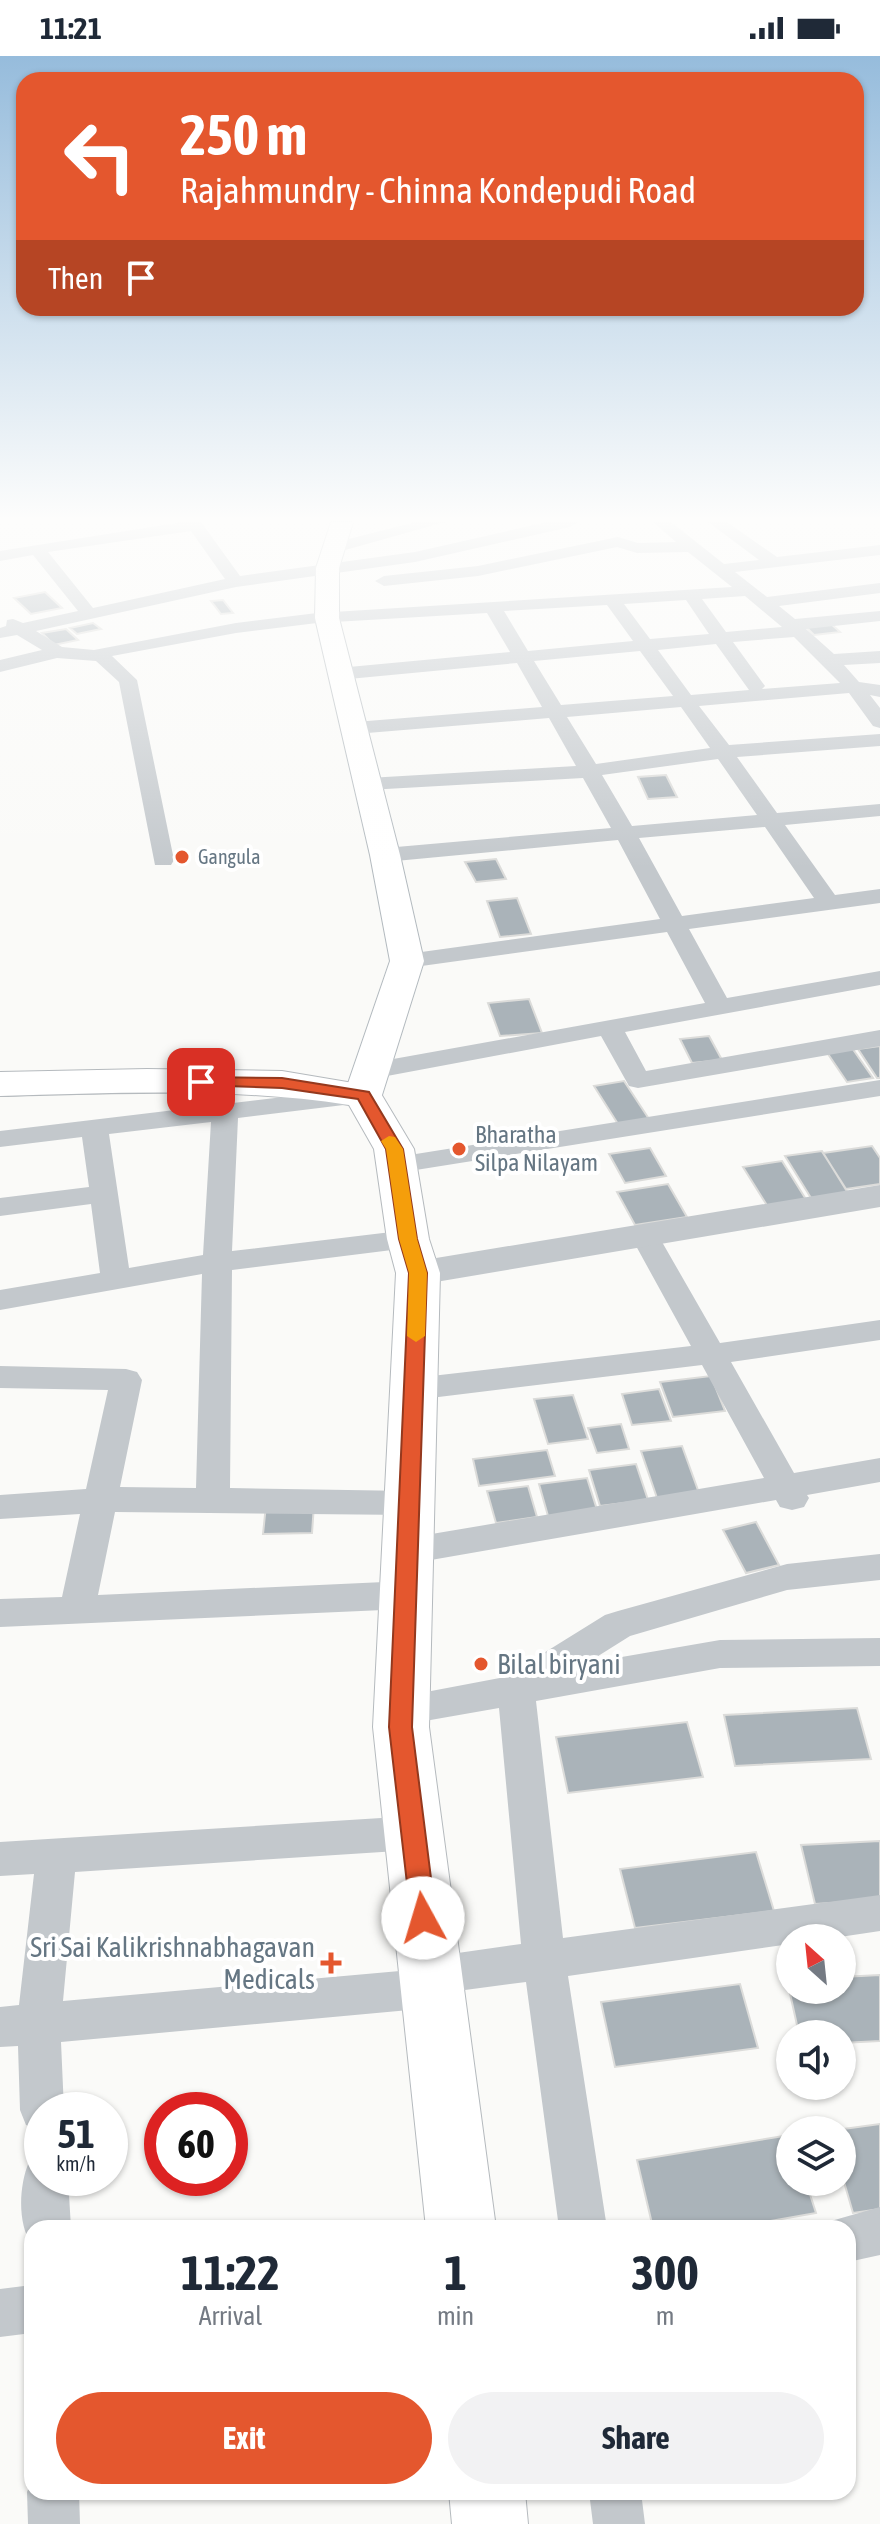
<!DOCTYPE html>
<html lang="en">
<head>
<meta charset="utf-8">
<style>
  :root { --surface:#fff; --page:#f2f2f3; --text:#1f2937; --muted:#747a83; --accent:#e4572e }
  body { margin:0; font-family:"Asap Condensed",sans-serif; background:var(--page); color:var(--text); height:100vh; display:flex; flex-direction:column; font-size:30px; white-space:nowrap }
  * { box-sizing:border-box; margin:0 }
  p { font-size:26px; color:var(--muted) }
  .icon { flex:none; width:44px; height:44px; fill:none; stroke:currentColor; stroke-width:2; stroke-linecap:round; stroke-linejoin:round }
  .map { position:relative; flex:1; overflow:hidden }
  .panel { position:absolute; left:24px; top:2164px; width:832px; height:280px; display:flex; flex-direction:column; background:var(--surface); border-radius:24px; box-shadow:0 2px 6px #0004 }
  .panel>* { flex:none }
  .top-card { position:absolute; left:16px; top:16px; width:848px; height:244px; border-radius:24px; box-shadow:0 2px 6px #0004; background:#e4572e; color:#fff; overflow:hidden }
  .needle { width:52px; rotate:333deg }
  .fabs { position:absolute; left:776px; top:1868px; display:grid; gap:16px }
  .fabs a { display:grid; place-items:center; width:80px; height:80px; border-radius:50%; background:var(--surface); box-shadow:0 2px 6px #0004; font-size:40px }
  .speed { position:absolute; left:24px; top:2036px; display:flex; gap:16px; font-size:40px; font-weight:700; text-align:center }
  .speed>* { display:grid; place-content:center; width:104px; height:104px; border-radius:50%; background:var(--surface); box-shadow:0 2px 6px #0004; line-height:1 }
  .speed small { font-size:20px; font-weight:400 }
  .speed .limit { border:12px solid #d22; background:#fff; color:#111 }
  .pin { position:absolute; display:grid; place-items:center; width:68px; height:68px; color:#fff; margin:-34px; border-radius:16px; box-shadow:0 4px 12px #0006 }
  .me { position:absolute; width:88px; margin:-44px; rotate:354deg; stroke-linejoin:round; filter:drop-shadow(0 0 6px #0008) }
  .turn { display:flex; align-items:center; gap:28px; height:168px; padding:0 32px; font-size:36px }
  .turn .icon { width:104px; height:104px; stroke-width:2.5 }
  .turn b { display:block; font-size:56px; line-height:68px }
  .then { display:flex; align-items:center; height:76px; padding:0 32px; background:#0003; gap:16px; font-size:30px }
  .eta { display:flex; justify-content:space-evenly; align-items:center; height:136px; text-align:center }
  .eta b { font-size:48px; font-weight:700; line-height:56px }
  .button { display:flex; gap:16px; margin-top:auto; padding:16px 32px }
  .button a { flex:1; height:92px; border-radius:48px; background:var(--accent); color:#fff; font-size:32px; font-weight:700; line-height:92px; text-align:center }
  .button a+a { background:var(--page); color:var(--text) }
  .status { display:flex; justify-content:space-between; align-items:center; height:56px; padding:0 40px; background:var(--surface); direction:ltr }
  .status svg { height:22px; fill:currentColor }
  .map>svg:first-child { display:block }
  .building { fill:#aab3b9; stroke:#dcdcda; stroke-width:2 }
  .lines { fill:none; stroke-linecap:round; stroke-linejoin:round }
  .secondary-casing { stroke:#b3babf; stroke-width:2 }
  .primary-casing { stroke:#b5babe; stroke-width:2 }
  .minor { fill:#c3c8cc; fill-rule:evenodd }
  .tertiary { fill:#c3c8cc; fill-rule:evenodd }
  .secondary { fill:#fff; fill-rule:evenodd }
  .primary { fill:#fff; fill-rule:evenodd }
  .route { fill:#e4572e; stroke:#94391e; stroke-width:2 }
  .slow { fill:#f59e0b }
  .poi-dot { fill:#e4572e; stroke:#fff; stroke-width:3 }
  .labels { text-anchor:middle; stroke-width:8; stroke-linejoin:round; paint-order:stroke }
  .far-poi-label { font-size:20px; fill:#657683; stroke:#fff; text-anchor:start }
  .poi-label { font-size:24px; fill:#657683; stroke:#fff; text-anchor:start }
  .near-poi-label { font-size:28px; fill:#657683; stroke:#fff; text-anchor:start }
</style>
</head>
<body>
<div class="status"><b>11:21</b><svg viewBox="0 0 49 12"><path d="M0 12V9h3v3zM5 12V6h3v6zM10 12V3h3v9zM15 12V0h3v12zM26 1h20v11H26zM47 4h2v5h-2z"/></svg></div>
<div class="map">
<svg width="880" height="2468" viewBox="0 0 880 2468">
  <rect width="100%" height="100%" fill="#fafaf8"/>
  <path class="building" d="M45,536L62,552L31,558L14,542Z
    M223,544L233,557L221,558L211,545Z
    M93,567L101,573L77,578L70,572Z
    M830,567L840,576L814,579L805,570Z
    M66,573L78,584L54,589L42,577Z
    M666,719L677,741L648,743L638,721Z
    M496,803L506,823L476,826L465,806Z
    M517,842L531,878L500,881L487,845Z
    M529,943L542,977L500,980L488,947Z
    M709,980L722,1004L692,1007L680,983Z
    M880,990V1022H877L858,993Z
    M852,992L873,1022L847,1026L826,995Z
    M624,1025L649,1063L618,1068L594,1030Z
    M872,1090L880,1102V1128L846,1133L823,1097Z
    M650,1092L666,1120L625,1127L609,1098Z
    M822,1095L848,1137L811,1142L785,1100Z
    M782,1105L807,1145L768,1151L743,1111Z
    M668,1128L687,1161L635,1169L617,1136Z
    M711,1320L725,1355L673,1361L660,1326Z
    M659,1333L671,1365L632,1369L622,1338Z
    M573,1339L588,1383L548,1388L534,1343Z
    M621,1368L629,1393L597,1397L588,1372Z
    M682,1390L699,1437L657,1442L641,1395Z
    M547,1394L555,1420L479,1430L473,1403Z
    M636,1408L648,1444L600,1450L589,1414Z
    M587,1422L599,1460L550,1467L539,1428Z
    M528,1430L537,1461L496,1467L487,1435Z
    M266,1449H314L312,1477L263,1478Z
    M756,1466L779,1509L746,1517L723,1474Z
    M857,1652L871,1703L735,1710L724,1659Z
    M687,1666L703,1721L568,1737L556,1681Z
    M880,1785V1844L815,1848L801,1789Z
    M756,1796L774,1855L635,1872L620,1813Z
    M880,1919V1985L842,1987V1978H799L787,1924H790V1934H842V1921Z
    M740,1928L758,1992L615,2011L601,1946Z
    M880,2068V2153L853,2157L842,2119V2074H836Z
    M790,2079V2126H806L816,2157L731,2172H653L637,2104Z"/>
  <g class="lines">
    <defs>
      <path id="secondary" d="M331,466H353L339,512V562L400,799L424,905L382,1039L376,1047L363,1050L350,1047L344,1039L390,905L370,799L315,562L316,512Z"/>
      <path id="primary" d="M147,1013L282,1015L377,1031L414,1093L429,1183L440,1217L429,1671L496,2172H426L373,1671L396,1217L387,1183L374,1093L349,1049C233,1031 117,1037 0,1040V1016Z
        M449,2436H525L528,2468H452Z"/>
    </defs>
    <use href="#secondary" class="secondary-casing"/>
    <use href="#primary" class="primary-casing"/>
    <path class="minor" d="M183,466H201L240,520L415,496L547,466H578L570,471L415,506L236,531L36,575L62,591L94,594L236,567L317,557L732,531L688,496L637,497L617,491L478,520L384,530L375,525L384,520L478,510L618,481L638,487L676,486L653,466H671L724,508L759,504L708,466H727L777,501L880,489V499L735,516L767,541L880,527V537L779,550L795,563L880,555V565L806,573L834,598L880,595V607L844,609L859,626L880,629V641L870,639L880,652V672L873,670L849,637L699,650L729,689L880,678V690L737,701L777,757L880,748V760L785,769L835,839L880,833V847L689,873L727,942L880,915V929L625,976L646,1015L880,974V990L638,1032L629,1030L601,980L371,1023L362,1021L358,1015L362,1009L371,1007L705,947L667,876L407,912L399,910L395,905L399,900L407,898L660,863L618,784L385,806L374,799L385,792L611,772L583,722L368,734L358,728L368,722L576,710L549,662L355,678L345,672L355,666L542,651L517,607L338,624L329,618L338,612L510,596L487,557L317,567L236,577L112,600L137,624L174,804L171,809H155L119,626L96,605L57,602L0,616V604L42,594L17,579L0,582V572L6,570L7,564L13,563L23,567L78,555L33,499L0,505V495ZM191,475L225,523L93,552L48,496ZM745,540L782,571L726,576L702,543ZM686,544L709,578L650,583L624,548ZM607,549L633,585L528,595L504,555ZM794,581L840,627L762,633L765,630L733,586ZM716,588L749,634L691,639L658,594ZM640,595L673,640L561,649L534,605ZM681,651L710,692L596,708L567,661ZM718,703L757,759L632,770L602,719ZM765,771L814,842L682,860L639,782Z
      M416,466H445L331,498L323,493L325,489Z
      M880,1024V1040L397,1117L387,1115L383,1109L387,1103L397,1101Z
      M359,1032L368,1034L372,1040L368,1046L238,1062L232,1195L408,1174L418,1177L423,1183L418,1189L408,1192L232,1214L230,1432L410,1435L422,1438L427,1447L422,1456L410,1459L115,1456L98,1539L406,1525L419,1529L424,1539L419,1549L406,1553L0,1571V1543L62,1541L80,1458L0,1463V1439L86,1433L108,1334L0,1332V1310L126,1313L137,1316L142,1324L120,1431L196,1432L202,1218L0,1254V1234L100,1217L91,1148L0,1160V1142L89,1131L82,1081L0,1091V1075ZM211,1066L203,1199L129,1212L109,1078Z
      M644,1170L654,1173L658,1179L720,1287L880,1264V1284L731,1306L794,1417L880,1402V1426L807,1439L809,1442L804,1451L792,1454L780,1451L776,1444L408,1508L396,1504L391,1495L396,1486L408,1482L764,1422L702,1309L414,1344L403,1341L398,1333L403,1325L414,1322L691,1290L630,1179L634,1173Z
      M880,1498V1524L787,1534L630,1580L587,1607L720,1584L880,1582V1610L720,1612L536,1645L563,1882L880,1839V1875L833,1882H790V1888L568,1920L607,2172H559L526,1926L450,1936L446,1946L431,1952L61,1986L64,2054H42V2076L26,2069L20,2054L18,1990L0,1991V1951L19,1949L34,1818L0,1820V1786L413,1760L427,1765L433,1777L427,1789L413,1794L75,1816L63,1945L411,1914L415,1906L430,1901L521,1888L499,1652L402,1669L389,1665L383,1654L389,1643L505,1621L605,1559L618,1555L787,1508Z
      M42,2100V2122H68L71,2172H32V2189C17,2168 19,2129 29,2106Z
      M880,2151V2199L848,2206V2172H829L831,2165Z
      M32,2229V2277L0,2281V2233Z
      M32,2424V2436H79L80,2468H28L27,2436Z
      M589,2436H641L645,2468H593Z"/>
    <path class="tertiary" d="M880,1129V1151L418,1229L405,1225L399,1217L405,1209L418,1205Z"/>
    <use href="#secondary" class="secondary"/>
    <use href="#primary" class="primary"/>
  </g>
  <linearGradient id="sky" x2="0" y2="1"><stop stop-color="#96bcdc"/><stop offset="0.57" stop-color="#fdfdfc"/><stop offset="1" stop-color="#fdfdfc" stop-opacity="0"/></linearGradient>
  <rect width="880" height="812" fill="url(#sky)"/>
  <path class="route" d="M201,1021L282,1022L369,1036L403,1093L417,1183L427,1217L412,1671L436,1862L432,1870L423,1874L414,1870L411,1862L389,1671L409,1217L399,1183L386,1093L358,1043L282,1032L196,1029L193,1026Z"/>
  <path class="slow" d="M389,1080L395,1081L403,1093L417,1183L427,1217L425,1280L416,1286L407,1280L409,1217L399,1183L386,1093L381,1085Z"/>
  <g class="poi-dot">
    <circle cx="182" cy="801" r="8"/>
    <circle cx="459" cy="1093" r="8"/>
    <circle cx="481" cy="1608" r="8"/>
    <path d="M327 1895h8v8h8v8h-8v8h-8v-8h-8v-8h8z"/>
  </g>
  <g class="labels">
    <g class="far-poi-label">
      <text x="198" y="808">Gangula</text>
    </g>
    <g class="poi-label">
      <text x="475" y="1087">Bharatha<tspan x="475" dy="28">Silpa Nilayam</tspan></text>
    </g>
    <g class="near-poi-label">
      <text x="497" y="1618">Bilal biryani</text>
      <text x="315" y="1901" text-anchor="end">Sri Sai Kalikrishnabhagavan<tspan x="315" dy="32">Medicals</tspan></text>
    </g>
  </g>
</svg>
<div class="fabs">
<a><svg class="needle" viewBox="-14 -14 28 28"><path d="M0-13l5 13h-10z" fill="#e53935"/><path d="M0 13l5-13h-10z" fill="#747a83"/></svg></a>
<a><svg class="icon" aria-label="sound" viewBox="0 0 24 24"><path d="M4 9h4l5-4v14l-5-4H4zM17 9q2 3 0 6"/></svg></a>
<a><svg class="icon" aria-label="layers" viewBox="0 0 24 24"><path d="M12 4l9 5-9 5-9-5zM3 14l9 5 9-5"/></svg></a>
</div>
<div class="speed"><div>51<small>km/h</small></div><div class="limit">60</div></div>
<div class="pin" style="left:201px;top:1026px;background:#d93025"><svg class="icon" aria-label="arrive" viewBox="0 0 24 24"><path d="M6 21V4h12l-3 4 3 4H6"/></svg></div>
<svg class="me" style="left:423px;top:1862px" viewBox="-20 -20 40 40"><circle r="19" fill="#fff"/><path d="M0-13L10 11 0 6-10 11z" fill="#e4572e"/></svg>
<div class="top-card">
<div class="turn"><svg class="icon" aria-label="left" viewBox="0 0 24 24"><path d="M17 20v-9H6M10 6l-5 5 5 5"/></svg><div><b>250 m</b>Rajahmundry - Chinna Kondepudi Road</div></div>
<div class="then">Then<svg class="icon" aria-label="arrive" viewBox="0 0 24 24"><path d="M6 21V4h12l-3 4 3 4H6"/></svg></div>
</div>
<section class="panel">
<div class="eta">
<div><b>11:22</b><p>Arrival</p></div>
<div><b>1</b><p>min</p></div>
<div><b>300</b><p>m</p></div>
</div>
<div class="button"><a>Exit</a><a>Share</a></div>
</section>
</div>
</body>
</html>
